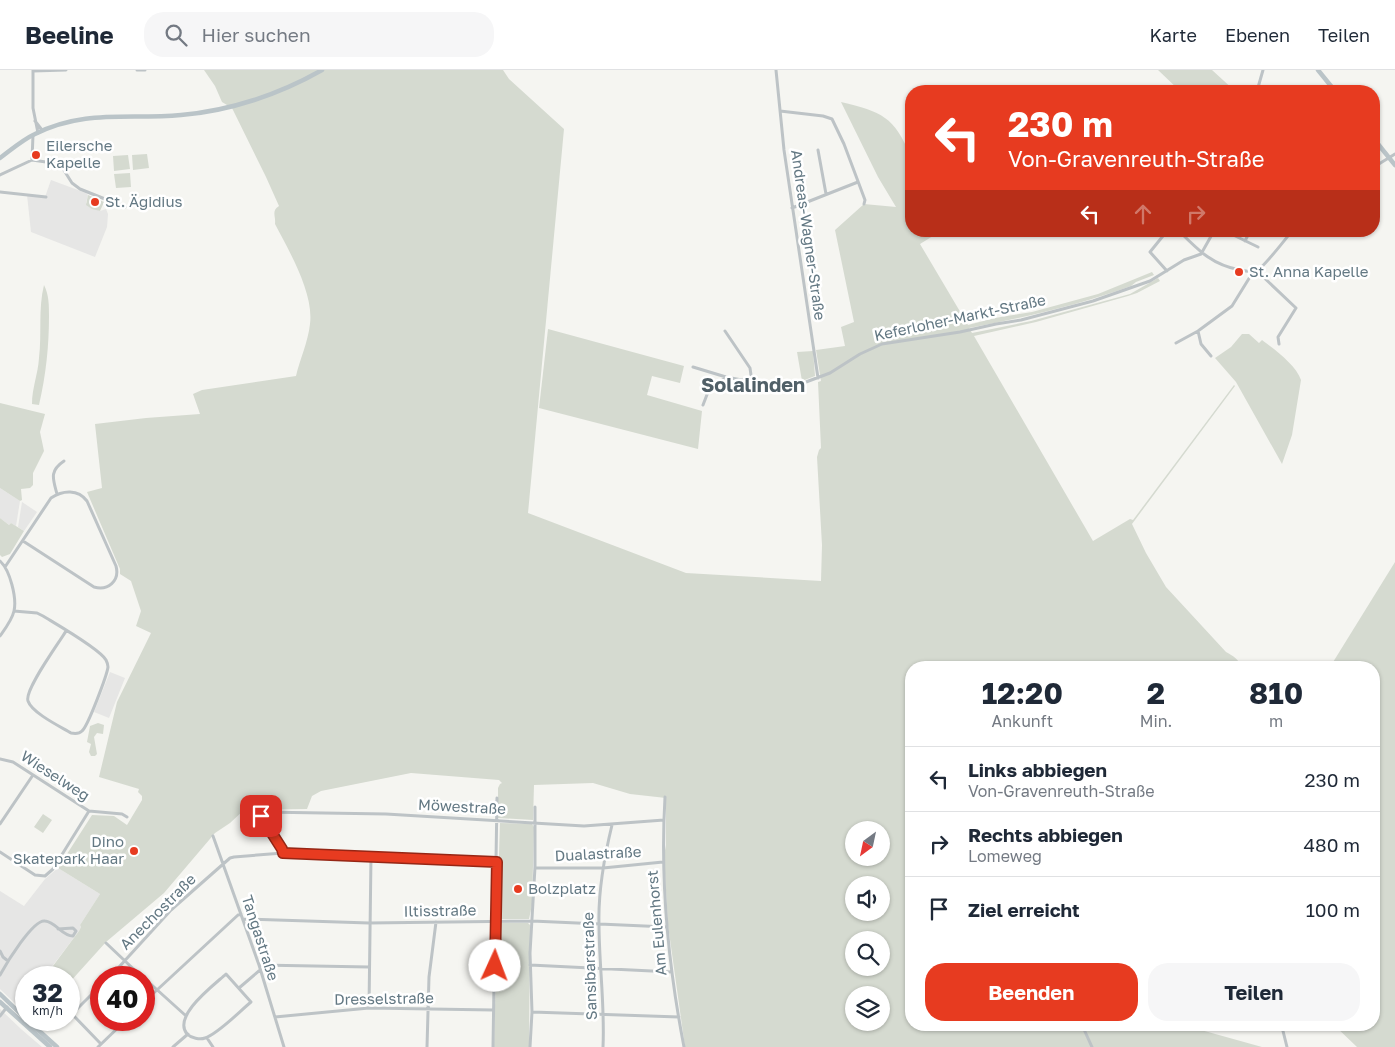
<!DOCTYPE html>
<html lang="de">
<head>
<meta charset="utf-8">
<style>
  :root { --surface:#fff; --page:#f6f6f7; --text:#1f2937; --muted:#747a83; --line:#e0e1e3; --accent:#e73b20 }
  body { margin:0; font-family:"Golos Text",sans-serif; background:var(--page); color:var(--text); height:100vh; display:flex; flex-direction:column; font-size:19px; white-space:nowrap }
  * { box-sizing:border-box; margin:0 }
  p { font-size:16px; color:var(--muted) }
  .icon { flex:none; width:28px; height:28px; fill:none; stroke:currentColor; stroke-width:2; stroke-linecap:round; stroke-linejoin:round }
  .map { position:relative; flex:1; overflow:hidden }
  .drawer { position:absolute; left:905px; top:591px; width:475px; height:370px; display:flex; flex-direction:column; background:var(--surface); border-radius:20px; box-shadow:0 1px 4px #0004 }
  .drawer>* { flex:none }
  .banner { position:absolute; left:905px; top:15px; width:475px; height:152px; border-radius:20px; box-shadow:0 1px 4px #0004; background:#e73b20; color:#fff; overflow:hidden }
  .needle { width:32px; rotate:213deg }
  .tools { position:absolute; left:845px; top:751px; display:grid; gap:10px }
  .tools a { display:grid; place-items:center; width:45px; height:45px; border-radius:50%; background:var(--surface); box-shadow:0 1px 4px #0004; font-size:25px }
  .speed { position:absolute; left:15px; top:896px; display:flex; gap:10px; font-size:25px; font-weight:700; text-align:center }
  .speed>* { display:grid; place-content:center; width:65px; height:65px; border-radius:50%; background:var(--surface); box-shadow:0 1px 4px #0004; line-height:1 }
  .speed small { font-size:12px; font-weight:400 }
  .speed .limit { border:8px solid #d22; background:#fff; color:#111 }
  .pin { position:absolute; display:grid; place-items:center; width:42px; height:42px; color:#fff; margin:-21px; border-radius:10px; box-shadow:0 2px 8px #0006 }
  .me { position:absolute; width:55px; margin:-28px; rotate:2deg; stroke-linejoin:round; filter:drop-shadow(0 0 4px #0008) }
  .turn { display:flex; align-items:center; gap:18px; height:105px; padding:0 20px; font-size:22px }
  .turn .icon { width:65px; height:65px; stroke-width:2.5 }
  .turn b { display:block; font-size:35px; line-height:42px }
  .lanes { display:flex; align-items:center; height:48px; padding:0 20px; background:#0003; justify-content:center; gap:25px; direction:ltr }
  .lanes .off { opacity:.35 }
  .eta { display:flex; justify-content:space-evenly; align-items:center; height:85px; text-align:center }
  .eta b { font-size:30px; font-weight:700; line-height:35px }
  .button { display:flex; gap:10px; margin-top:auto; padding:10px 20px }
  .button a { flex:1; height:58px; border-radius:20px; background:var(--accent); color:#fff; font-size:20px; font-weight:700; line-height:58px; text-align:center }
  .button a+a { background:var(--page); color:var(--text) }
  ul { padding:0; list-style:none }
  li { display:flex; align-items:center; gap:15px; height:65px; padding:0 20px; border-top:1px solid var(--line) }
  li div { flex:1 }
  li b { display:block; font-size:19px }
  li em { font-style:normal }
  header { display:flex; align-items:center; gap:30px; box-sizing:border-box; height:70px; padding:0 25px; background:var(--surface); border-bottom:1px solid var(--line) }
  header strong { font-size:24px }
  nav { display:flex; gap:28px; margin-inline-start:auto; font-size:18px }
  .search { width:350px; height:45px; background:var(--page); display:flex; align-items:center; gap:12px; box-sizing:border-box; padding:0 18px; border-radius:20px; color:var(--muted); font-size:19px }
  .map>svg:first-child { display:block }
  .built { fill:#e6e6e5 }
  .green { fill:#d5dad0; fill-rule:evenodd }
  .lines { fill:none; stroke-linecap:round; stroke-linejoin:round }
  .minor { stroke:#bdc3c6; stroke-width:3 }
  .major { stroke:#bac4c8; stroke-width:4.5 }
  .route-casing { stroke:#962615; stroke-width:12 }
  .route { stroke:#e73b20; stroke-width:9 }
  .poi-dot { fill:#e73b20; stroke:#fff; stroke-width:2 }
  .labels { text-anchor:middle; stroke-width:5; stroke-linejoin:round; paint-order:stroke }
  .poi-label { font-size:15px; fill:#637883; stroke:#fff; text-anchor:start }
  .street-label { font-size:15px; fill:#637883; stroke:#fff }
  .district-label { font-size:20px; font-weight:bold; fill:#516068; stroke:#fff }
</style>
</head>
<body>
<header>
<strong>Beeline</strong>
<div class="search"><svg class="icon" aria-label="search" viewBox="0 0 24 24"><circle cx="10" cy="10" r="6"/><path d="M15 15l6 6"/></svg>Hier suchen</div>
<nav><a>Karte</a><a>Ebenen</a><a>Teilen</a></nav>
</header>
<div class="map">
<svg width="1395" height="977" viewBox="0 0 1395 977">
  <rect width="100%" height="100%" fill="#f5f5f1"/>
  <path class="built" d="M51,110L86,123L88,125L86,133L100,141L106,139L108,144L107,157L95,187L31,162L27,125L45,127Z
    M0,418L20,431L16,456L11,453L9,455L0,448Z
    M22,432L37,442L24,461L18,457Z
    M110,602L125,608L109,648L94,642Z
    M58,798L100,824L80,855L81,857L79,861L44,907L26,908V928L23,932L25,934L21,939L0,919V821L24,836L45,809Z
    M0,939L21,959L42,977H0Z"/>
  <path class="green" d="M204,0H503L509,9L564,59L528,443L686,503L821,511L822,475L817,387L819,380L821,378L818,312L821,311L816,280L845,276L841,257L854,252L835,160L864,134L896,137L878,107L841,32C882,42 894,46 911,87V161H941L920,174L968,255L995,248L1032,242L1098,224L1152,202L1154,205L1136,212L1131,216C1079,235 1023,248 969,258L972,263L1031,251L1130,224L1158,208L1160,211L1137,223L1128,226L1036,252L974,266L1093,471L1130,449L1133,450L1234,315L1235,316L1132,454L1146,483L1166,517L1226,582C1232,585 1240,590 1241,597L911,598V955H1183L1262,977H685L668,855L664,786L666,775V728L630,724L593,713L534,715L533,750L498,748V718L500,714L502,713L499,710L411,703L321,721L312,726L307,739L244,740L230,753L215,763L164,823L106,872L69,913V908H44L79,861L81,857L80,855L100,824L58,798L92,745L114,746L127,755L142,730V726L138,722L139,719L99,707L117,632L151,563L136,556L141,541L131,511L120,504V499L87,422L102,418L95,354L146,348L200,344L193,324L202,320L296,306C300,289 308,272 310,254C314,223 289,181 275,154C276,146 271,141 279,136L266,107L232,38L222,32L215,16ZM854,760H881V788H854ZM854,815H881V842H854ZM854,870H881V898H854ZM854,925H881V952H854Z
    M1158,0H1212L1235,21H1180Z
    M147,84L149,98L133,100L132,85Z
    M128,85L130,99L114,101L113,86Z
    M130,103L131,117L116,118L114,104Z
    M88,125L104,132L100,141L92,139L86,135Z
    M44,215C49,225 49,235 49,246C49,276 46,305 39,335L32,334C32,318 38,304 39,288C42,264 38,239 44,215Z
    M548,259L684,296L680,313L652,306L647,325L702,341L698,379L539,338Z
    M1242,264H1249L1259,273L1262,270C1274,279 1296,295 1301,310L1292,365L1282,394L1236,312L1215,288L1231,277Z
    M813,281L815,306L802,311L797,282Z
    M0,333L45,344L40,362L44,381L33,403V415L30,418L21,419L22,430L20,431L0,418Z
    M0,448L9,455L11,453L24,461L10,484L2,487L0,485Z
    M1395,492V977H1357L1334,955H1374V598L1330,597Z
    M98,653L104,655L103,664L97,663L94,667L97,684L95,686H91L89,682L91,674L87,672L90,656Z
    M43,744L52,750L43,763L34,757Z
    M500,753L532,754L534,757L532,835L529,849H499L497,846Z
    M499,853H528L530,855L529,977H494L497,855Z"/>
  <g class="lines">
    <path class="minor" d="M33,0V38L38,63
      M137,0H145
      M776,0L784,80L818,308
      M33,1L66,0
      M1257,21L1263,0
      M780,41L823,46L832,49L844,74L865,130L864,134
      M35,51L42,60
      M818,80L826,124
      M32,90L33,65
      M1374,97L1395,84
      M0,105L32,90L60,94L72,113L80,119L125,137
      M0,122L46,127
      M792,138L858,112
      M1167,161L1150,182L1167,201
      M1179,161C1198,180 1212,195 1240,200C1244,200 1251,203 1255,202C1262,200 1286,168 1292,161
      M1225,161L1258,177
      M1117,165L1121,161
      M1245,171L1250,161
      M1201,184L1214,161
      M1257,201L1296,238L1278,267L1279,274
      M725,261L750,298L752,312
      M1198,261L1201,274L1211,286
      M1176,273L1198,261L1232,236L1253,202
      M693,297L726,307L763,314L782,315L806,312L830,303L860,284L882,274L960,262L996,254L1021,250L1093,231L1150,211L1184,190L1201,184
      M703,335L708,322L726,307
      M57,424C53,409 49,401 64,391
      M0,491C10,500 17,528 14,541C12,550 5,559 0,566
      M5,497L51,428C63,420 78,419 87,431L116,496C120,511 108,521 94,517L23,471
      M14,541L37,543L43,546C56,554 100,579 106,590C107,592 108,594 108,597C107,605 88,656 82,661C79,664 76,664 71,663C61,657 32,643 28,631C24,620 59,573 66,561
      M0,689L13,692L89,741L122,744L127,747
      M665,727C660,811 668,894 684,977
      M0,754L33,705
      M213,766L259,895L284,977
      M0,782L35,805L45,806L53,799L89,741
      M283,783L282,779L261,746L260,744L262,742L386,744L584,756L664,750
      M535,798H603L663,792
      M243,849L369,853L532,851L667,857
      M106,873L143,908
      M0,881L3,887L8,891
      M259,895L369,897
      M530,895L672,902
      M226,904L251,932C240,941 218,964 205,968C200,970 191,968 187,964C172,946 214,915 226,904Z
      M0,905C6,894 33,849 45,851C56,852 62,866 73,866L76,861L73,858L58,859
      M109,908L171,840L230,788L234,787L283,783L497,791
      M144,908L185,945
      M239,918L260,900
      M144,932L238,845L241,844
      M369,938L371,786
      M532,942L679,947
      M0,946L7,937
      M275,947L369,938L493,940
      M1082,955L1092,977
      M1279,955L1283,961L1287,977
      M207,968L213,977
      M101,974L72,944L101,915
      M98,977L126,950
      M173,977L188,964
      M427,977L429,907L436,852
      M493,977L497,728
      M530,977L532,942L530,883L535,797V737
      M603,977C605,936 599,895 599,854C598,820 604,788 612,755"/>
    <path class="major" d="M1318,0L1335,21
      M1374,69L1395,95
      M0,88C11,80 22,70 35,64C86,39 128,50 181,45C230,41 280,24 322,0
      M0,924L26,949
      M0,932L50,977
      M27,950L57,977"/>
  </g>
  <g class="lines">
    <defs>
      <path id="route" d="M261,746L282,779L283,783L497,792L495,896"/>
    </defs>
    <use href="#route" class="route-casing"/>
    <use href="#route" class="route"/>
  </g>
  <g class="poi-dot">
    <circle cx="36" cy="85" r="5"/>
    <circle cx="95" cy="132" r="5"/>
    <circle cx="1239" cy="202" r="5"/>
    <circle cx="134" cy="781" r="5"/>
    <circle cx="518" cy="819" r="5"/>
  </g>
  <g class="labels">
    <g class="poi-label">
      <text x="46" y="81">Eilersche<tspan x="46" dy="17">Kapelle</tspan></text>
      <text x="105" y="137">St. Ägidius</text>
      <text x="1249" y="207">St. Anna Kapelle</text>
      <text x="124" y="777" text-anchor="end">Dino<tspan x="124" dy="17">Skatepark Haar</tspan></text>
      <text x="528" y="824">Bolzplatz</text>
    </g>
    <g class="street-label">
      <text transform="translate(808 165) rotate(82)" y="5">Andreas-Wagner-Straße</text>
      <text transform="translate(960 248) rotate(-12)" y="5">Keferloher-Markt-Straße</text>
      <text transform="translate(55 706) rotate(33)" y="5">Wieselweg</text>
      <text transform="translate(462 737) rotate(3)" y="5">Möwestraße</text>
      <text transform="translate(598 784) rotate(-3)" y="5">Dualastraße</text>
      <text transform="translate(440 841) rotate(-1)" y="5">Iltisstraße</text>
      <text transform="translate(158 842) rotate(-45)" y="5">Anechostraße</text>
      <text transform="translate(657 853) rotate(-95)" y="5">Am Eulenhorst</text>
      <text transform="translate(260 868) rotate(72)" y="5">Tangastraße</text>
      <text transform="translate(590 896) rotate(-92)" y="5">Sansibarstraße</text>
      <text transform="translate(384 929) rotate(-1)" y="5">Dresselstraße</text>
    </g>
    <g class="district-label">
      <text x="753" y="322">Solalinden</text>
    </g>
  </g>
</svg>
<div class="tools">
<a><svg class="needle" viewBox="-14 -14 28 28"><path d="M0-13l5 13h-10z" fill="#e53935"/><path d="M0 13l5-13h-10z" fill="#747a83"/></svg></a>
<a><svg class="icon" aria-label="sound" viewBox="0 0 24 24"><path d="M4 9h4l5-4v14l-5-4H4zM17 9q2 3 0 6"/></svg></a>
<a><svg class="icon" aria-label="search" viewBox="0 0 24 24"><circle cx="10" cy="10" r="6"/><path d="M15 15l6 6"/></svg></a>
<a><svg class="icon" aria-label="layers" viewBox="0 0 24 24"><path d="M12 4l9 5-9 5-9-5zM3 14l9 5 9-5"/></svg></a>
</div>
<div class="speed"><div>32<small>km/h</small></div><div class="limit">40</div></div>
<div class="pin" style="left:261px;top:746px;background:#d93025"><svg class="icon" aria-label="arrive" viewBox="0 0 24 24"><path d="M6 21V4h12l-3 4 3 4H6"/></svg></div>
<svg class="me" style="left:495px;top:896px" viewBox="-20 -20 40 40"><circle r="19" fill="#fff"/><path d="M0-13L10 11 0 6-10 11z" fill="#e73b20"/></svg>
<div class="banner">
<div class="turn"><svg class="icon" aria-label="left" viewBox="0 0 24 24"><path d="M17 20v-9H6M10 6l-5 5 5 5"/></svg><div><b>230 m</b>Von-Gravenreuth-Straße</div></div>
<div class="lanes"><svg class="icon" aria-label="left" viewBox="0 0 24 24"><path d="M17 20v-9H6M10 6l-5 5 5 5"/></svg><svg class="icon off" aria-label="ahead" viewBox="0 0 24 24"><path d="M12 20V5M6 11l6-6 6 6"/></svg><svg class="icon off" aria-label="right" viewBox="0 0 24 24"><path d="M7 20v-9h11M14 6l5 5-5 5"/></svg></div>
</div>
<section class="drawer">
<div class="eta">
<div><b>12:20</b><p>Ankunft</p></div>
<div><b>2</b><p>Min.</p></div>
<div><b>810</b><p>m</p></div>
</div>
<ul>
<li><svg class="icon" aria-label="left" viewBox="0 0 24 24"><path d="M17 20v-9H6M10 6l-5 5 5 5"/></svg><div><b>Links abbiegen</b><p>Von-Gravenreuth-Straße</p></div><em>230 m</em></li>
<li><svg class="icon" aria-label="right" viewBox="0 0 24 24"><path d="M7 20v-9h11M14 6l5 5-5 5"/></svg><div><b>Rechts abbiegen</b><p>Lomeweg</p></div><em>480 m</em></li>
<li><svg class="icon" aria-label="arrive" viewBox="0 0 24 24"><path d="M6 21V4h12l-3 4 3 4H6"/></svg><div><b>Ziel erreicht</b></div><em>100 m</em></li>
</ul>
<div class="button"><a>Beenden</a><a>Teilen</a></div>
</section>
</div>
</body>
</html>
